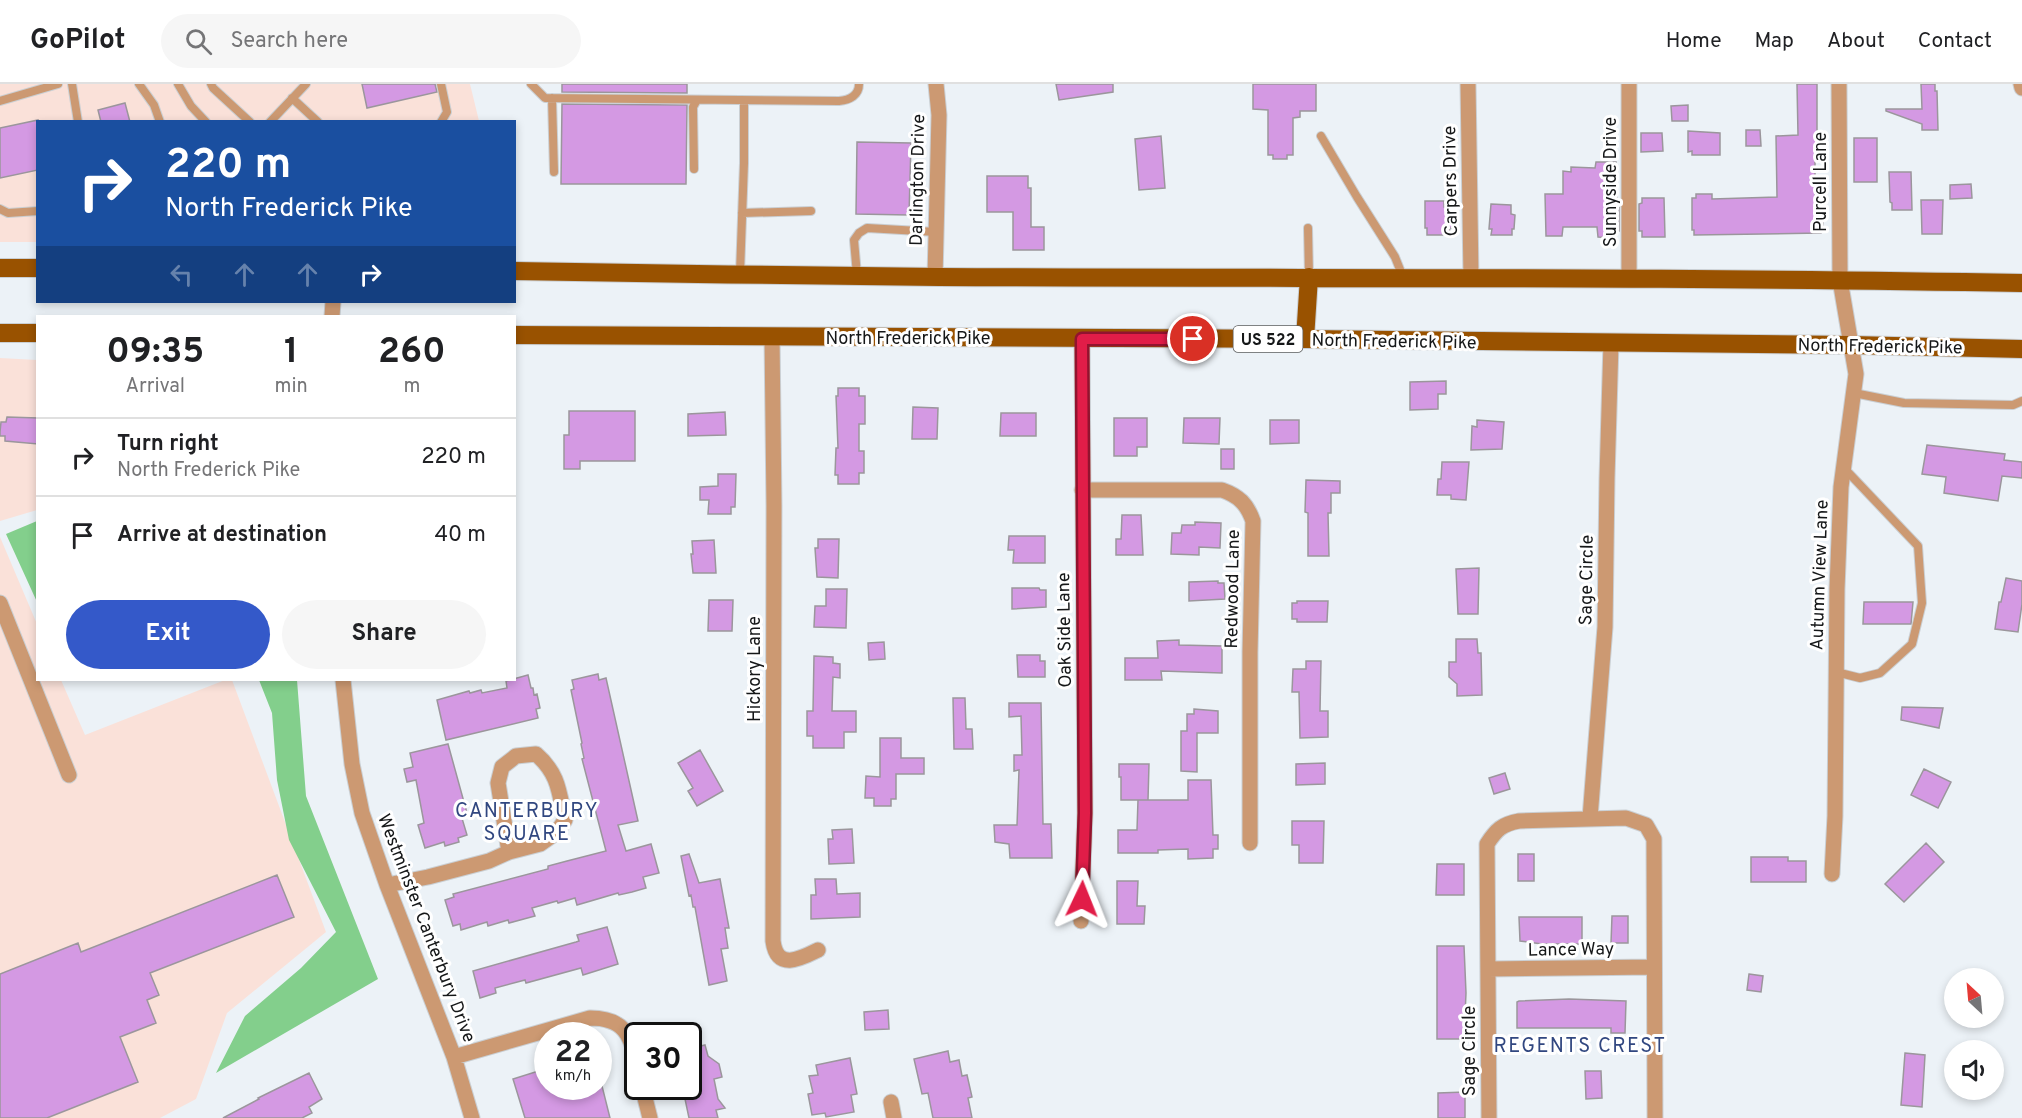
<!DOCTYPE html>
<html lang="en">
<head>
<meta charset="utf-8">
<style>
  :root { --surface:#fff; --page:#f6f6f6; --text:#202124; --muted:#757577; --line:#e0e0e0; --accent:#3459c9 }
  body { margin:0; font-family:Overpass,sans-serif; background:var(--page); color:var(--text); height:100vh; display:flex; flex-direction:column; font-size:22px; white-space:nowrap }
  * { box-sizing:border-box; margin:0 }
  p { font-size:20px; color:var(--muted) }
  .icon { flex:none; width:33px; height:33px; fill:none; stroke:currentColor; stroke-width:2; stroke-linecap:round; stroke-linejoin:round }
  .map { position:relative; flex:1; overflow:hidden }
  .side { position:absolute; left:36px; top:231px; width:480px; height:366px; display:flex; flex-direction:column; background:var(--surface); border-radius:0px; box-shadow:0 3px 9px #0003 }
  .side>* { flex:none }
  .top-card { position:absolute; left:36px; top:36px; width:480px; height:183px; border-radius:0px; box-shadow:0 3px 9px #0003; background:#1a4fa0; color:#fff; overflow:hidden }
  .needle { width:39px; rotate:334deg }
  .tools { position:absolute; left:1944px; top:884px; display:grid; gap:12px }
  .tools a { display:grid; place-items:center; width:60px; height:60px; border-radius:50%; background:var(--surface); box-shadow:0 3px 9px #0003; font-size:30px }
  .speed { position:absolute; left:534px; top:938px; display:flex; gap:12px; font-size:30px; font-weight:700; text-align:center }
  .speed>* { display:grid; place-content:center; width:78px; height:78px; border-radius:50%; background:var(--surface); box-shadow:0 3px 9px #0003; line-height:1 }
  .speed small { font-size:15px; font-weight:400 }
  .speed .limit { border:3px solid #111; border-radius:9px; background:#fff; color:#111 }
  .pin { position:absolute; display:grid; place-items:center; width:51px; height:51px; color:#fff; margin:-26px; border:3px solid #fff; border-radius:50%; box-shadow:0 2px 6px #0007 }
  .me { position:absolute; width:66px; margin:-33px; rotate:2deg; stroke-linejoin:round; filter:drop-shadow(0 0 4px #0008) }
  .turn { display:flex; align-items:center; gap:21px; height:126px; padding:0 30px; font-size:27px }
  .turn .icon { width:78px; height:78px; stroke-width:2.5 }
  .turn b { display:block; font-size:42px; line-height:51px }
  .lanes { display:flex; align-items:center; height:57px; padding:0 30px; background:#0003; justify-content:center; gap:30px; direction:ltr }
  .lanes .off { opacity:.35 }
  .eta { display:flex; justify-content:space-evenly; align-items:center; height:102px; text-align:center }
  .eta b { font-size:36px; font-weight:700; line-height:42px }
  .primary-button { display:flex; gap:12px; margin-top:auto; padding:12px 30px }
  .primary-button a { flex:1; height:69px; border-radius:36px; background:var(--accent); color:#fff; font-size:24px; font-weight:700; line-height:69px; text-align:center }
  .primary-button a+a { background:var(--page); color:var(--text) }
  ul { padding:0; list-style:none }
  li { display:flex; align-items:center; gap:18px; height:78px; padding:0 30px; border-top:2px solid var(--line) }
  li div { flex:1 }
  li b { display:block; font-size:22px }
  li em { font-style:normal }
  header { display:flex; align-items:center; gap:36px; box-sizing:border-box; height:84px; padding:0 30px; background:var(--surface); border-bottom:2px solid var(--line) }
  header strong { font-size:28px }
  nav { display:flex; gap:33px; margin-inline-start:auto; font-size:21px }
  .search { width:420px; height:54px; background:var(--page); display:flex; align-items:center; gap:15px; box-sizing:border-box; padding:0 21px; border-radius:33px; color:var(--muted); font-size:22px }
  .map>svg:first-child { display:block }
  .commercial { fill:#fae1d9 }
  .forest { fill:#83cf8c }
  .building { fill:#d499e3; stroke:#9b969c; stroke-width:1.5 }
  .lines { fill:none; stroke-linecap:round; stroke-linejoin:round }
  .lane-casing { stroke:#cacfd3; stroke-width:10 }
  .street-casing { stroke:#cacfd3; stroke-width:17 }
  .primary-casing { stroke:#cacfd3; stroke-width:20 }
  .lane { stroke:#cc9972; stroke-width:8 }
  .street { stroke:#cc9972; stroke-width:15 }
  .primary { stroke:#995200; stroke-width:18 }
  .route-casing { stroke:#92132f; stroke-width:15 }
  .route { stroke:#e11d48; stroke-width:10 }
  .labels { text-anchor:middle; stroke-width:6; stroke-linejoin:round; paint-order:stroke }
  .shield { fill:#fff; stroke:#5b5d5d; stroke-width:1.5 }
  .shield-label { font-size:16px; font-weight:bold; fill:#151718 }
  .street-label { font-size:18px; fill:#151718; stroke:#fff }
  .neighbourhood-label { font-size:20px; letter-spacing:1.5px; fill:#314780; stroke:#fff }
</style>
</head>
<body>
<header>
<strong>GoPilot</strong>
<div class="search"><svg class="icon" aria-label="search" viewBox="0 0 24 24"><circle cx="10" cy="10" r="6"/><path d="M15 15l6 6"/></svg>Search here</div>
<nav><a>Home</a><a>Map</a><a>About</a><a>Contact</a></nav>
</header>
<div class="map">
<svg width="2022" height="1034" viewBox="0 0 2022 1034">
  <rect width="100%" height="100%" fill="#ecf2f7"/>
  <path class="commercial" d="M0,0H470L479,37L38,38L37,158H0Z
    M0,274L37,276V426L0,437Z
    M0,453L37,540L38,596H61L85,651L225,596H232L326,848L227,929L196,1015L160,1034H0Z"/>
  <path class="forest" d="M37,437V518L6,450Z
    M259,596H297L306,712L378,895L216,989L245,932L301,884L336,848L289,756L277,696L272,629Z"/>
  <path class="building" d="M362,0H435L437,8L367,24Z
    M562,0H687V9L562,8Z
    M1056,0H1113V8L1059,16Z
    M1253,0H1316V27H1300V33L1293,34V71H1287V75H1273V71H1268V26L1253,25Z
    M1797,0H1817V47H1821L1822,76L1815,78V113H1820V119H1823V144H1821V149L1694,151V146H1692V114H1696V110H1712V115L1777,113L1776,52L1798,51Z
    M1921,0H1935V7H1937L1938,46H1922V40L1886,27V25H1922Z
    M125,19L130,38H101L98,26Z
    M562,20L687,21L686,100H561Z
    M1688,21V37H1672L1671,22Z
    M38,36V86L0,94V44Z
    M1746,46H1760L1761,62H1746Z
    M1688,47L1720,49V71H1692V67L1688,68Z
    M1641,49H1662L1663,67L1641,68Z
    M1161,52L1165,104L1139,106L1135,55Z
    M1854,54H1877V98H1854Z
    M857,58L911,59L909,131L856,130Z
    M1596,78H1616L1615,113H1617V125L1619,124V147H1617L1616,154L1598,153L1597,143H1563L1562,152H1546L1545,110H1563V87L1571,88V83L1595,84Z
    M1889,88H1911L1912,126H1892V119L1890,118Z
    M987,92H1028V104H1031V143H1044V166H1013V128H987Z
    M1971,100L1972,114L1950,115V101Z
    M1642,114H1664L1665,153H1642V147H1639V120L1642,119Z
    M1921,116H1943L1942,150H1922Z
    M1425,117H1444V123H1451L1452,144H1450L1449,151H1427V144H1425Z
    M1491,120L1511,121V130L1515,131L1514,145H1512V151H1491L1492,145H1489Z
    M1446,297V310H1438V325L1410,326V298Z
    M838,304H859V312H865V340H859V367H864V389H859V400H838V391H835L836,364H838L836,312H838Z
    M913,323L938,324L937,355H912Z
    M569,327H635V377H580V385H564V351H569Z
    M725,328L726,351L688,352V330Z
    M1001,329H1036V352H1000Z
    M7,333L38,334V360L5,357V352H0V348L1,338H6Z
    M1114,334H1147V363H1137V372H1114Z
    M1184,334H1220L1219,360L1183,359Z
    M1270,336H1299V359L1270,360Z
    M1477,336L1504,338L1502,365L1471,366L1472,342L1477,343Z
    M1927,361L2005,370L2004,376L2022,378V394L2002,392L1998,417L1944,409L1946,393L1922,390Z
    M1221,365H1234V385H1221Z
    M1442,378H1469L1466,416L1451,415V411H1437L1438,395H1441Z
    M718,390H736L735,423H731V430H708L709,416H700V403L718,402Z
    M1306,396L1340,397V409H1331V429H1328L1329,472H1308V429L1305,428Z
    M1122,431H1141L1143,471H1116V455H1121Z
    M1195,438L1221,439L1220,464L1199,463V471L1171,470L1172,449H1181L1182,441H1195Z
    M1009,452H1045V479H1013L1014,466H1008Z
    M818,455H839L838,494L817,493L815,464H818Z
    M714,456L716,489H693L691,470H693L692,457Z
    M1479,484L1478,530H1458L1456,485Z
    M2006,494L2022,497V520L2018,548L1995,545L1999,518H2001Z
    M1218,497V499H1224L1225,515L1189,517V498Z
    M1012,504H1039L1040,506H1046V523L1012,525Z
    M826,505H847L846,544L814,543L815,522H826Z
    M709,516H733L732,547H708Z
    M1297,517H1328L1327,538H1297V535H1292V519H1297Z
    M1864,518H1913L1911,540H1863Z
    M1456,555H1477L1478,569H1481L1482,611L1457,612V600L1449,593V578H1456Z
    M1179,556V561L1222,562V589L1161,587L1162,596H1125V574H1158L1157,557Z
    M884,558L885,575L869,576L868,559Z
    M1017,571H1040V577H1045V593H1018Z
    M814,572L833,573V579L840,580V594L833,593L832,627H856V648H844V664H813V652H807V627H813Z
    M1306,577H1321L1320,627H1328V653L1300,654L1299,608H1292L1293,585H1306Z
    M598,590L599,596L606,594L638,737L618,741L626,767L651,760L659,789L643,793L646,804L632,808L619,811L618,809L577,821L575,814L558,819L557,817L532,824L535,832L509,839L508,836L488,842L487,838L461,846L460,840L453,842L445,816L454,813L453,810L548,785V782L567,777L606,767L582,675L584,674L581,660L582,659L571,606L574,605L572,596Z
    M528,591L531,604H533L534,611L537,610L540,624L536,625L538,634L446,656L437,616L469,607L470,609L481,606L482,609L507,604L506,597Z
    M953,614H965L966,645H972L973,665H954Z
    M1009,619H1041L1043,740H1051L1052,774H1010L1009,760L995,758L994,741H1017L1019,686L1014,687V671H1022L1021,632L1009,633Z
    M1902,623L1943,624L1939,644L1901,636Z
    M1194,625L1218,627V649H1197V688L1181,687V647H1187V630H1194Z
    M880,654H901V674H924V690H896V715H891V722H874V714H865L866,692L880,693Z
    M448,660L467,729L461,731L467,751L458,754L459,758L445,762L444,758L425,764L418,741L424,739L416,696L407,698L404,685L413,683L410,669Z
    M700,666L723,707L697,722L688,707L693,704L678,679Z
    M1325,679V700L1296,701V680Z
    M1119,680H1149L1148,716H1121V693H1119Z
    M1924,685L1951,698L1938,724L1911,711Z
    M1505,689L1510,705L1494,710L1489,694Z
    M1188,696H1211L1213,751H1218V765H1213V774L1188,775V765L1158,766V769H1118V746H1137L1138,716H1188Z
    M1292,737H1324L1323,779H1299V761H1292Z
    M852,745L854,779L829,780L828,755H833L832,746Z
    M1926,759L1944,778L1904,818L1885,800Z
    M689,770L699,799L720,795L729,844H725L728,864L721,865L727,897L709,901L695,823H693L691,811L689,812L681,772Z
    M1518,770H1534V797H1518Z
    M1751,773H1788V777H1806V798H1751Z
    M1437,780H1464V811H1436Z
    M277,791L294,833L150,889L159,911L147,916L156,939L120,953L138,998L47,1034H0V890L78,859L81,868Z
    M815,795H836L837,810L860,809V833L811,835V811H816Z
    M1117,797H1138L1137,822H1145L1144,840H1117Z
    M1612,832H1628V859H1611Z
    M1519,833H1582V860H1542L1520,857Z
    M607,843L618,880L583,891L581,884L526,899L525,896L495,904L496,909L480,914L473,887L576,858L579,857L577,851Z
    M1437,862H1464L1466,909L1464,955H1437Z
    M1749,890L1763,892L1761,908L1747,906Z
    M1569,915L1626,917L1625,949H1611V944H1517V918L1519,917Z
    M888,926L889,945L865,946L864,928Z
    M705,961L708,972L719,980L722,993L714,995L718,1015L725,1024L716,1026L718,1034H689L685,1015L688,1014V965Z
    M948,967L950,978L959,976L962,992L967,991L972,1013L968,1014L972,1034H933L928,1009L922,1010L914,975Z
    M1905,969L1925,971L1922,1023L1901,1021Z
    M850,974L857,1010L851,1011L854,1028L826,1033L825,1029L812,1031L808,1010L813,1009L809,992L818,991L816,981Z
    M548,984V1002H602L610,1034H525L513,995Z
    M1585,987H1601L1602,1014L1586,1015Z
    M309,989L322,1015L309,1023L312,1029L302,1034H223L259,1015L258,1014Z
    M1465,1008V1034H1438V1009Z"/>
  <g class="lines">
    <defs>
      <path id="lane" d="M72,0L78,38
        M139,0L154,21L160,38
        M178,0L191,22L206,38
        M211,0L213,4L250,38
        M531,0L545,14L839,17C850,16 859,11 859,0
        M292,14L318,38
        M552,14L554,88
        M0,17L58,0
        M270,38L306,0
        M441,38L447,28L441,0
        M1321,52L1357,113L1395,173L1403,193
        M694,85L693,23L697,16
        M0,125L8,129L38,127
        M742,129L811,127
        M1308,144L1309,192
        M740,189L744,79V17
        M857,191L854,156L859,149L867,144L936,148
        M1854,309L1904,319L2013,321L2022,317
        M1836,588L1860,594L1880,589L1912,560L1922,519L1918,462L1844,384"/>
      <path id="street" d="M1468,0L1471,193
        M2021,0L2022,4
        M935,193L939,31L936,0
        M1629,195V0
        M332,232L333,218
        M772,253L774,422L773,857C777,887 800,875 818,866
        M1082,406H1222C1239,412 1247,420 1253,437L1250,568V759
        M0,519L69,691
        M343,596L352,680L362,729L387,801L454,973L472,1034
        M1590,734L1605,543L1607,394L1611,259
        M1832,790L1835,732L1837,505L1841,403L1856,290L1840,196L1839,0
        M387,801L428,793L489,777L509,768L540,760L557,748L565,736C559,708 559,690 536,670L516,672L502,683L498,699L509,768
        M1081,837L1085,729L1082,255
        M1488,885L1654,883
        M454,973L590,934C625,934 631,952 638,981
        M642,1002L650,1034
        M891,1018L894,1034
        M1489,1034L1487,760C1496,746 1502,740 1519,737L1626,734L1646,741L1654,755L1655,1034"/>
      <path id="primary" d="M0,184H38
        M514,187C656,189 797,192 939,193C1300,195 1661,192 2022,199
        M0,249H38
        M514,251L1305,255L1852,261L2022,265
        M1305,255L1309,193"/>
    </defs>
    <use href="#lane" class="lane-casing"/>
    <use href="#street" class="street-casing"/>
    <use href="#primary" class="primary-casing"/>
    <use href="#lane" class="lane"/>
    <use href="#street" class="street"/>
    <use href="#primary" class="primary"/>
  </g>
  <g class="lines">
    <defs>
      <path id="route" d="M1082,815L1085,729L1082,255H1193"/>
    </defs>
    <use href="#route" class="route-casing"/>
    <use href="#route" class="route"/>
  </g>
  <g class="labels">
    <rect class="shield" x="1233.5" y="242" width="69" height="26" rx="4.5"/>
    <g class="shield-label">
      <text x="1268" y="261">US 522</text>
    </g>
    <g class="street-label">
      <text transform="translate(917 96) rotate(-89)" y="6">Darlington Drive</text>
      <text transform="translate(1450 97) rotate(-91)" y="6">Carpers Drive</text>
      <text transform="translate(1610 98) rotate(-90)" y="6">Sunnyside Drive</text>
      <text transform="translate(1820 98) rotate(-90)" y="6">Purcell Lane</text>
      <text x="908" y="260">North Frederick Pike</text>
      <text transform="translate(1394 257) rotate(1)" y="6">North Frederick Pike</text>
      <text transform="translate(1880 262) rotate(1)" y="6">North Frederick Pike</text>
      <text transform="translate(1819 491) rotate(-88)" y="6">Autumn View Lane</text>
      <text transform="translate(1586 496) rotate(-89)" y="6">Sage Circle</text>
      <text transform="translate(1232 505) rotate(-89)" y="6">Redwood Lane</text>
      <text transform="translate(1064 546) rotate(-91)" y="6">Oak Side Lane</text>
      <text transform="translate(754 585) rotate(-90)" y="6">Hickory Lane</text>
      <text transform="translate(427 844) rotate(69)" y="6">Westminster Canterbury Drive</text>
      <text transform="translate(1571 865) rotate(-1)" y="6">Lance Way</text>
      <text transform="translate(1469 967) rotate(-90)" y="6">Sage Circle</text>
    </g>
    <g class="neighbourhood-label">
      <text x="527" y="733">CANTERBURY<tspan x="527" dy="23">SQUARE</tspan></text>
      <text x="1580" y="968">REGENTS CREST</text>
    </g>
  </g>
</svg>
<div class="tools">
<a><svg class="needle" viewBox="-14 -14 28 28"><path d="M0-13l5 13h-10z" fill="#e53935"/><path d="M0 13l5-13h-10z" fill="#757577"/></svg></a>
<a><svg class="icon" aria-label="sound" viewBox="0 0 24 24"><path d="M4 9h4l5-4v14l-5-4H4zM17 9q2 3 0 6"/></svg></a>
</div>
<div class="speed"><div>22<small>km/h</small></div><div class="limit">30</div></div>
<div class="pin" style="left:1193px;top:255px;background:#d93025"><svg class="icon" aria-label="arrive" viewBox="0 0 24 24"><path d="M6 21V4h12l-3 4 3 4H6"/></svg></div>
<svg class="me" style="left:1082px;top:815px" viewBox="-20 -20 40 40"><path d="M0-17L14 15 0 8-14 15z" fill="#e11d48" stroke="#fff" stroke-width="4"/></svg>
<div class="top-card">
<div class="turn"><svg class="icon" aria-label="right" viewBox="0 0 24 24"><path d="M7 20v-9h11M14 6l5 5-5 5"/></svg><div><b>220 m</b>North Frederick Pike</div></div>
<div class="lanes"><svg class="icon off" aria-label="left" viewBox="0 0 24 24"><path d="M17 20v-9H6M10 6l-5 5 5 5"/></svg><svg class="icon off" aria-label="ahead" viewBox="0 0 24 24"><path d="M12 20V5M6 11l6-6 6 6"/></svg><svg class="icon off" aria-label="ahead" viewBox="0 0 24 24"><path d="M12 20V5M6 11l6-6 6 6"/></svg><svg class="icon" aria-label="right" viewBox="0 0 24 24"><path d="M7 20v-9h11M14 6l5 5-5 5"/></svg></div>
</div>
<section class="side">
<div class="eta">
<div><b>09:35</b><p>Arrival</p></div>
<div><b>1</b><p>min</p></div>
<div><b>260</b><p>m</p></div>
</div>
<ul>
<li><svg class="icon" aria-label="right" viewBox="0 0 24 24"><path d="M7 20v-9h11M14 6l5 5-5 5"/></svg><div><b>Turn right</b><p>North Frederick Pike</p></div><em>220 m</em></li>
<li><svg class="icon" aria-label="arrive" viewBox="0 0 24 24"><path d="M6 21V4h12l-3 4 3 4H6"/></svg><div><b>Arrive at destination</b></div><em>40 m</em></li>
</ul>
<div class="primary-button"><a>Exit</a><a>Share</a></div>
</section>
</div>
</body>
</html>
